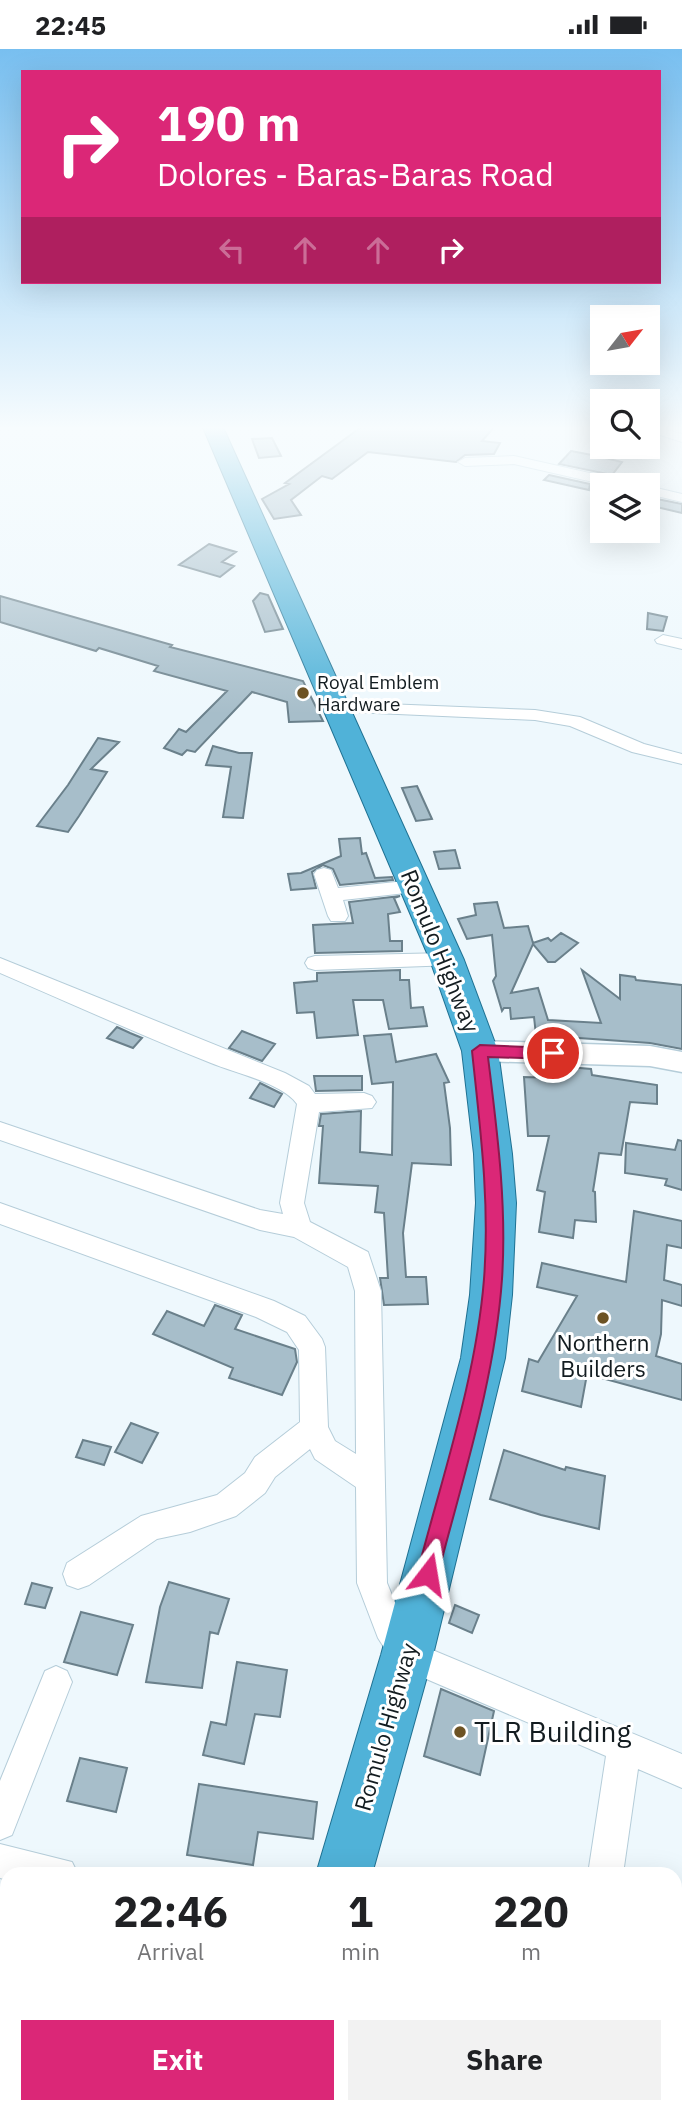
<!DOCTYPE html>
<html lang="en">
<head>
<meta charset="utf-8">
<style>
  :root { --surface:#fff; --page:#f2f2f2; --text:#202124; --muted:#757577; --accent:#db2777 }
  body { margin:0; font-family:"IBM Plex Sans",sans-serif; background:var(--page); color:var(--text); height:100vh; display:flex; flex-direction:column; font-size:26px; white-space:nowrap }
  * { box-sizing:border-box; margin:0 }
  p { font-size:23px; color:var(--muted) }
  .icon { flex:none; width:38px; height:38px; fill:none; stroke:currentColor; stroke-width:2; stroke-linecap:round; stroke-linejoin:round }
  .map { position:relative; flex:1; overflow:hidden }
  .details { position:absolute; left:0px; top:1818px; width:682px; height:247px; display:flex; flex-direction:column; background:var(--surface); border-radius:21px 21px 0 0; box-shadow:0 7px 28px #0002 }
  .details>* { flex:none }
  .top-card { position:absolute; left:21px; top:21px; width:640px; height:214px; border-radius:0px; box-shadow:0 7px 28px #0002; background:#db2777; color:#fff; overflow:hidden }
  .needle { width:46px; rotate:59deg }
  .buttons { position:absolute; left:590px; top:256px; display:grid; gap:14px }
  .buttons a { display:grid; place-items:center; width:70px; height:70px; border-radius:0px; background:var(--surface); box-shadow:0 7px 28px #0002; font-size:35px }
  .pin { position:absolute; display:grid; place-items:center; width:60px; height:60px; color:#fff; margin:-30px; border:4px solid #fff; border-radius:50%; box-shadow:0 2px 7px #0007 }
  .me { position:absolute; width:77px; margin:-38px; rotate:14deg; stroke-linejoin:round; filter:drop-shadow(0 0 5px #0008) }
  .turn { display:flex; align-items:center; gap:24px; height:147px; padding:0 21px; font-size:32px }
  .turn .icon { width:91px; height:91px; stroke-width:2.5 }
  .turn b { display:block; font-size:49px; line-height:60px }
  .lanes { display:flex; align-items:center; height:66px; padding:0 21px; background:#0003; justify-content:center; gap:35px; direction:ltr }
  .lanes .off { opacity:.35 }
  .eta { display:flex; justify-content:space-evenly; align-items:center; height:119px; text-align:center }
  .eta b { font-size:42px; font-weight:700; line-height:49px }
  .action { display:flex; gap:14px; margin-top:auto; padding:14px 21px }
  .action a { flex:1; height:80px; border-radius:0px; background:var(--accent); color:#fff; font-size:28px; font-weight:700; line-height:80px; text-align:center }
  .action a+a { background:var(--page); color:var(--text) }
  .status { display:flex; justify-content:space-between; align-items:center; height:49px; padding:0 35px; background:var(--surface); direction:ltr }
  .status svg { height:19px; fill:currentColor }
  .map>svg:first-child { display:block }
  .building { fill:#a7beca; stroke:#6a808b; stroke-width:2 }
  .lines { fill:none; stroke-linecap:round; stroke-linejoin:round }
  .minor-casing { stroke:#b5cdd9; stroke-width:2 }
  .tertiary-casing { stroke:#b5cdd9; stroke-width:3 }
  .trunk-casing { stroke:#1f7192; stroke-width:2 }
  .minor { fill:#fff; fill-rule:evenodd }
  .tertiary { fill:#fff; fill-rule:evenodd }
  .trunk { fill:#50b2d8; fill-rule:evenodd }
  .route { fill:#db2777; stroke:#8e194d; stroke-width:2 }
  .poi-dot { fill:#6d5324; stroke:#fff; stroke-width:2.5 }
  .labels { text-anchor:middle; stroke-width:6; stroke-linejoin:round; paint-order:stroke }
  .far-poi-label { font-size:19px; fill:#131c20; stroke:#fff; text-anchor:start }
  .street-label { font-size:23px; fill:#131c20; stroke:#fff }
  .poi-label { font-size:23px; fill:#131c20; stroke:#fff }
  .near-poi-label { font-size:28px; fill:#131c20; stroke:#fff; text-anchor:start }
</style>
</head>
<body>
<div class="status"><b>22:45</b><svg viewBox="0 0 49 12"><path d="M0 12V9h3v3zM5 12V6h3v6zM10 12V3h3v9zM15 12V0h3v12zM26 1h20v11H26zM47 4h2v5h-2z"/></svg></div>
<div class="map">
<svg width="682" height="2064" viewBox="0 0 682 2064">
  <rect width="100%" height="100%" fill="#eef8fd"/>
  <path class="building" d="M364,376H496L482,392L500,394L494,405L465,406L456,413L368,403L332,430L322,427L291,451L301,466L274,470L262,450L289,435L285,434Z
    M272,389L281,407L259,409L252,390Z
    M571,402L592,406L622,413L612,426L559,415Z
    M549,426L590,435L589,441L544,431Z
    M652,449L682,455V464L648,456Z
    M209,495L236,503L222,513L234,517L220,528L179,516Z
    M260,544L268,546L283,580L265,583L253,552Z
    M0,547L172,596L170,598L303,632L323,672L289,673L287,653L252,643L195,703L187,701L182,706L164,699L179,680L186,683L227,642L154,622L158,617L99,599L96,602L0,573Z
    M648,564L667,568L663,582L647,580Z
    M98,689L119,693L91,720L107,723L79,767L68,783L37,777L68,736Z
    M213,697L239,704H252L243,769L223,768L231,718L206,716Z
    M417,737L432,770L416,772L402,739Z
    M360,789L362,805L366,804L375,829L392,828L393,831L340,836L333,820L323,816L312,823L316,839L291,841L288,825L301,824L341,807L339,790Z
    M455,801L460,819L439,820L434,803Z
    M400,847L394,849L400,863L388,865L390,892H402V902L315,904L313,876L353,874L349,853Z
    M497,853L504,879L528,877L533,894L548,889L551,892L561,884L578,894L555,913H548L533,895L511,944L538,939L548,971L601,974L582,921L620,950V926L635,928L636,931L682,936V1000L650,994L536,986L534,968L511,970L510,959H504L502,962L493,932L496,927L492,886L467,890L458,870L476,866L474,855Z
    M400,921V931H409L411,959L423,958L427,977L389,980L383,951H353L358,986L317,989L314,963L297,964L294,934L317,932V924Z
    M117,978L130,984L142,989L133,999L107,989Z
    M242,982L275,995L262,1012L229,999Z
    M391,985L396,1013L436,1005L449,1033L444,1034L450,1079L451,1116L412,1114L403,1184L406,1228H426L428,1255L384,1256L380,1229H388L384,1164L375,1163L378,1137L319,1134L323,1077H319L321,1065L361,1062L360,1103L392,1106L393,1033L372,1035L364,987Z
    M557,1017L591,1020L592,1026L657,1036V1055L630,1053L621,1106L599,1104L593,1142L595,1143L596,1173L575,1171L573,1189L539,1183L545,1143L537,1141L549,1087H528L524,1028L557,1029Z
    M314,1027H362V1041L316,1042Z
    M260,1034L282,1045L274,1058L250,1049Z
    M678,1091L682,1092V1141L665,1136L667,1130L625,1124L626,1094L675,1101Z
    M634,1162L682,1172V1199L667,1196L664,1231L682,1236V1257L662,1251L661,1285L656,1307L682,1315V1351L587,1325L581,1358L522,1342L529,1310L538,1313L577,1247L537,1238L542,1214L626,1233Z
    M215,1256L242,1266L235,1280L295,1300L297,1313L282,1346L229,1329L233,1319L153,1285L167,1262L204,1277Z
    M131,1374L158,1384L142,1414L115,1403Z
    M83,1391L111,1398L104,1416L76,1408Z
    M504,1401L565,1421L566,1418L605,1427L599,1480L541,1466L490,1450Z
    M169,1533L229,1550L218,1585L210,1583L202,1639L146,1633L160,1558Z
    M32,1534L52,1539L45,1559L25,1555Z
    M455,1556L479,1566L472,1584L449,1574Z
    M81,1563L133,1576L117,1626L64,1613Z
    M237,1613L287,1621L280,1668L255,1665L244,1715L203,1706L211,1673L226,1676Z
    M441,1640L494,1662L480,1726L424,1707Z
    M80,1709L127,1719L116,1763L67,1752Z
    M199,1735L317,1753L313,1790L258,1783L253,1816L187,1806Z"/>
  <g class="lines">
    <defs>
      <path id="minor" d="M648,376L682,385V393L648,382Z
        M514,407L625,432L632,436H606L514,415L465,417L458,413L465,409Z
        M648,437L682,445V453L648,445Z
        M663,586L682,590V600L657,594L655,591Z
        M336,653L535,661L580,668L644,695L682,705V715L632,703L570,677L535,671L330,662L328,658L330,654Z
        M324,819L331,821L338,839L415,831L422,833L425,837L422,841L415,843L343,851L348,867L345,872H331L328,867L314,825L317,821Z
        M447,904L454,906L457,911L454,916L315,921L308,919L305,914L308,909L315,907Z
        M0,909L285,1024L309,1037L315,1045L364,1044L372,1047L376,1053L372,1059L319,1063L304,1154L310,1173L368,1203L381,1242L387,1534L401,1568L418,1595L682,1705V1739L638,1720L623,1825H588L606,1707L396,1617L378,1589L357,1534L356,1438L315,1410L310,1400L275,1428L265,1444L236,1467L190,1483L157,1490L89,1536L78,1540L67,1536L63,1525L67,1514L141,1467L217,1446L245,1424L255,1408L300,1373L299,1301L287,1283L256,1268L0,1175V1154L274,1252L305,1267L322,1290L325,1298L328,1378L335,1392L356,1405L355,1242L348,1218L294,1188L260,1181L0,1091V1073L260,1161L283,1165L280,1154L297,1055C282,1034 235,1024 211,1014C140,986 70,954 0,924Z
        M56,1617L67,1622L72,1633L12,1786L0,1791V1732L45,1622Z
        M0,1795L72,1813L78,1825H7V1831L0,1829Z"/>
      <path id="tertiary" d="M480,992L650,997L682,1003V1023L650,1017L480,1012L470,1009L466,1002L470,995Z"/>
      <path id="trunk" d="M202,376H222L464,911L498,1002L512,1105L516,1154L512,1246L505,1309L433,1606L372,1825H316L381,1606L461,1309L470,1246L476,1154L474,1105L462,1002L430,911Z
        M248,2058H310L309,2064H247Z"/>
    </defs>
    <use href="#minor" class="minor-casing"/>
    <use href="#tertiary" class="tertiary-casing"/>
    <use href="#trunk" class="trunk-casing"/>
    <use href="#minor" class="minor"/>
    <use href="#tertiary" class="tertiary"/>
    <use href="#trunk" class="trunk"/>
  </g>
  <linearGradient id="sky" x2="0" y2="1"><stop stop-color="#78bff0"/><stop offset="0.57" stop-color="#f7fcfe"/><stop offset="1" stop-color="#f7fcfe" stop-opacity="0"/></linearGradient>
  <rect width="682" height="665" fill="url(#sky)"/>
  <path class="route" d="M480,996L553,999L560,1004L553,1010L488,1008C497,1082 507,1155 502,1230C495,1330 463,1428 438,1525L435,1533L428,1536L420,1533L417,1525C442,1428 476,1330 484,1230C490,1153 480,1078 472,1002Z"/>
  <g class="poi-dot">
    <circle cx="303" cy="644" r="7"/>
    <circle cx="603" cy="1269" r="7"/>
    <circle cx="460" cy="1683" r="7"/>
  </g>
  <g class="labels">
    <g class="far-poi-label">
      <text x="317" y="640">Royal Emblem<tspan x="317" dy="22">Hardware</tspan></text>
    </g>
    <g class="street-label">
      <text transform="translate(440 902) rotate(68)" y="8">Romulo Highway</text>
      <text transform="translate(386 1678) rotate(-74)" y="8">Romulo Highway</text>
    </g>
    <g class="poi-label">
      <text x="603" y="1302">Northern<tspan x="603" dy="26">Builders</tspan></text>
    </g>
    <g class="near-poi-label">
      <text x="474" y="1693">TLR Building</text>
    </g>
  </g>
</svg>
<div class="buttons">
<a><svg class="needle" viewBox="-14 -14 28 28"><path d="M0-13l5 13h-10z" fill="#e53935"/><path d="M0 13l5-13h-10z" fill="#757577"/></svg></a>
<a><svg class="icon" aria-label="search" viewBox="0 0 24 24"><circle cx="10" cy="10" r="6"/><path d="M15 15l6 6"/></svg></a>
<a><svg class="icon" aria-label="layers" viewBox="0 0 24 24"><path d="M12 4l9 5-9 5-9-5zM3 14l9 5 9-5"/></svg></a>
</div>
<div class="pin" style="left:553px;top:1004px;background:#d93025"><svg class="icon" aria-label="arrive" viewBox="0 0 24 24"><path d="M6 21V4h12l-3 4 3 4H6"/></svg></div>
<svg class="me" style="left:428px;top:1525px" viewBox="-20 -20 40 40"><path d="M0-17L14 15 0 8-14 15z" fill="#db2777" stroke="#fff" stroke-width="4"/></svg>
<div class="top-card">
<div class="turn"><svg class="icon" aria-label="right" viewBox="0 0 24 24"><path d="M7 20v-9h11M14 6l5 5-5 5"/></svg><div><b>190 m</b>Dolores - Baras-Baras Road</div></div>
<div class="lanes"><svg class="icon off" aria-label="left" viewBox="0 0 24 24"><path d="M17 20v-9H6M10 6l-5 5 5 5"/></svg><svg class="icon off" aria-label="ahead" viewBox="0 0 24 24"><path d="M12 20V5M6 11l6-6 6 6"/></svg><svg class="icon off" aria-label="ahead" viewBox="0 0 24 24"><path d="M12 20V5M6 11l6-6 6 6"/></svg><svg class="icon" aria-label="right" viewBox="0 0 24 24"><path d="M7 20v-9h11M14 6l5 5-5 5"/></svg></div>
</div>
<section class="details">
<div class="eta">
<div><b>22:46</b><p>Arrival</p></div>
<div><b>1</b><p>min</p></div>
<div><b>220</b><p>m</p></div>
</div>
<div class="action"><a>Exit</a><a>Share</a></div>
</section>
</div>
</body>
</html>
